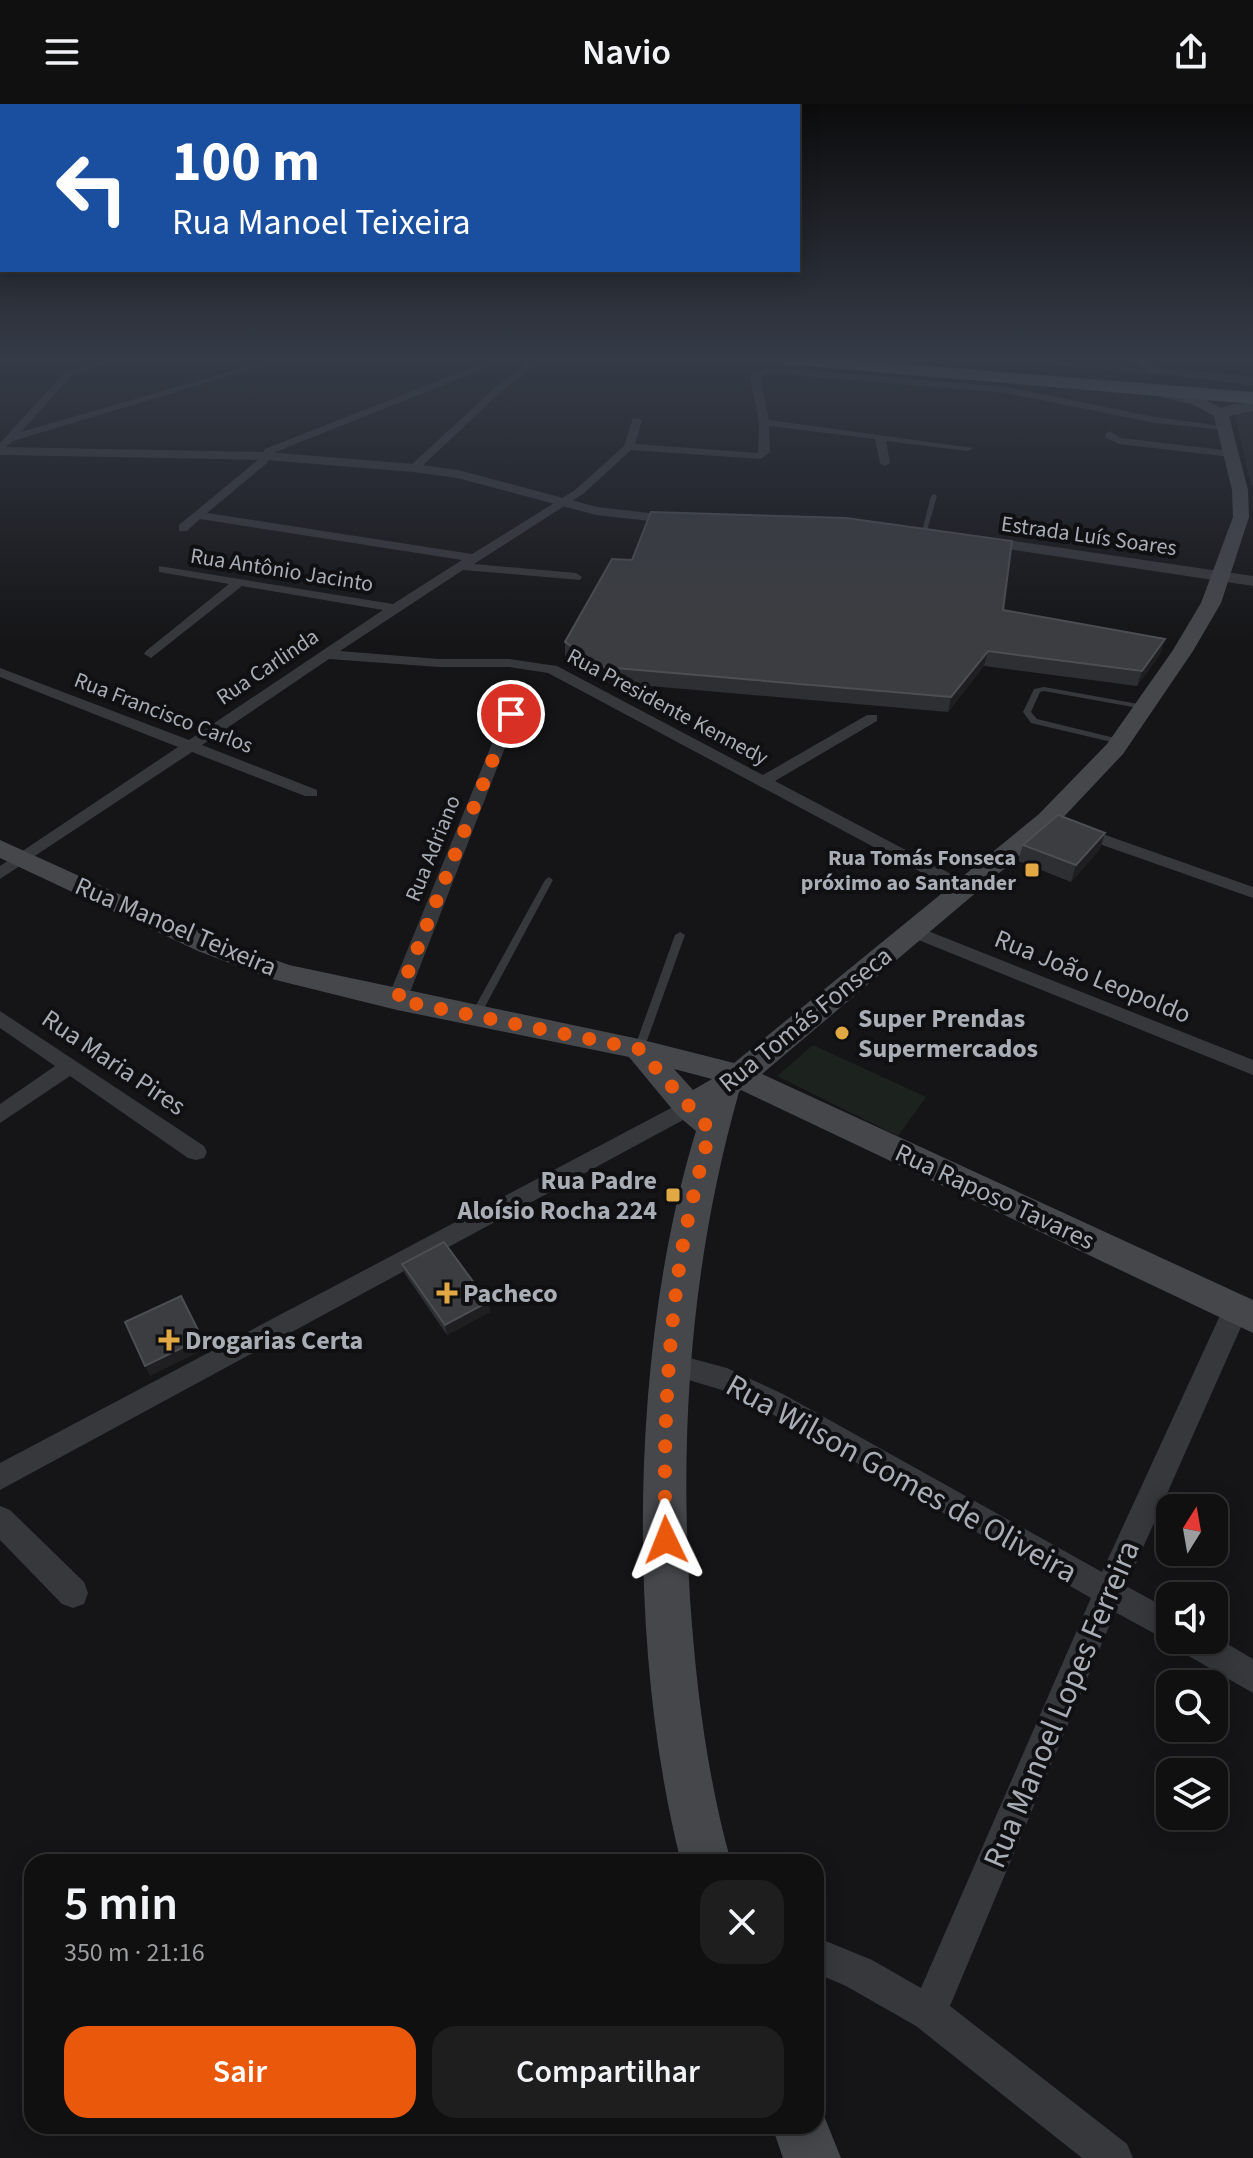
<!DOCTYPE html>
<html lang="pt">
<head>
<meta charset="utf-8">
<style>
  :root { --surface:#101011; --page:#1e1e1f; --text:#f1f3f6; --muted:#9c9d9f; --line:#303031; --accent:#ea580c }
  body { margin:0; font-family:"Source Sans 3",sans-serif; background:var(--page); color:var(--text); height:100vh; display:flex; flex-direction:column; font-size:30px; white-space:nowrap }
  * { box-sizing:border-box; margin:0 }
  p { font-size:26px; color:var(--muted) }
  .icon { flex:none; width:44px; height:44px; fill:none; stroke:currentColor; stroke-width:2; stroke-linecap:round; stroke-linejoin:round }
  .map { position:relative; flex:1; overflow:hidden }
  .panel { position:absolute; left:24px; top:1750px; width:800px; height:280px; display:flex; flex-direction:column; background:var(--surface); border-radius:24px; box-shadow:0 4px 20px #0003,0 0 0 2px var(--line) }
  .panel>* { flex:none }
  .banner { position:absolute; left:0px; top:0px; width:800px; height:168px; box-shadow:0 4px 20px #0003,0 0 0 2px var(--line); background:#1a4fa0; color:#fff; overflow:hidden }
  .needle { width:52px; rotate:11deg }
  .tools { position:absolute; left:1156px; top:1390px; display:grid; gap:16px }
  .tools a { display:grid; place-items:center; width:72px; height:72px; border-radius:16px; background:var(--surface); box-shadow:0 4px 20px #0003,0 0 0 2px var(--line); font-size:40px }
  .pin { position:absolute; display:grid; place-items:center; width:68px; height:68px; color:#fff; margin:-34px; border:4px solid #fff; border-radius:50%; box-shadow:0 2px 8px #0007 }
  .me { position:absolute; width:88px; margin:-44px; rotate:358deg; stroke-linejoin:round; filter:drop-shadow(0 0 6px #0008) }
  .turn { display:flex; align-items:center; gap:28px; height:168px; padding:0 40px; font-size:36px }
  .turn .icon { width:104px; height:104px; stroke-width:2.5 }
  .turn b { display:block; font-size:56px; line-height:68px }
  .round { display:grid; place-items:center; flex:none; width:84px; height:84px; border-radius:24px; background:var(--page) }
  .head { display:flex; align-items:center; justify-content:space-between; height:136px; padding:0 40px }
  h1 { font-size:48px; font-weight:600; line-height:60px }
  .primary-button { display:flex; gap:16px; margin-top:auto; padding:16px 40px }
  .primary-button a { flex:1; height:92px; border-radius:24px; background:var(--accent); color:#fff; font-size:32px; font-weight:600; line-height:92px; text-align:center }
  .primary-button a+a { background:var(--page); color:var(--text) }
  header { display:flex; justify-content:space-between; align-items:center; height:104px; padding:0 40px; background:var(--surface); font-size:36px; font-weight:600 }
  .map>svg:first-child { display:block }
  .built { fill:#212224 }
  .green { fill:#1c221d }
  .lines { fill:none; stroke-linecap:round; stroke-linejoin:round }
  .service { fill:#37383c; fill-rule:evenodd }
  .minor { fill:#37383c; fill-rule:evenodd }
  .tertiary { fill:#37383c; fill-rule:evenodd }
  .secondary { fill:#45474b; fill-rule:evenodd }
  .motorway { fill:#63666c; fill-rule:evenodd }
  .wall { fill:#2e2f32 }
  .shaded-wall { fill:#1f1f21 }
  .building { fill:#3b3d40; stroke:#4d4e53; stroke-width:2 }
  .route { stroke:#ea580c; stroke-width:14; stroke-dasharray:0 25.2 }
  .poi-dot { fill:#e1a843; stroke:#101012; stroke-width:3 }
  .labels { text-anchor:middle; stroke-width:8; stroke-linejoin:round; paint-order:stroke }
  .far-street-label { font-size:22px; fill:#a9adb6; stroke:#101012 }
  .far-poi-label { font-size:22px; font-weight:bold; fill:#a9adb6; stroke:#101012; text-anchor:end }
  .street-label { font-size:26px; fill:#a9adb6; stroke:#101012 }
  .poi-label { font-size:26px; font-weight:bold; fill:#a9adb6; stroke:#101012; text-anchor:start }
  .near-street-label { font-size:32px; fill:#a9adb6; stroke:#101012 }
</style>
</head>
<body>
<header><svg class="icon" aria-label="menu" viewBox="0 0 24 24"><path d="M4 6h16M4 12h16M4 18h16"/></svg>Navio<svg class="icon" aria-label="share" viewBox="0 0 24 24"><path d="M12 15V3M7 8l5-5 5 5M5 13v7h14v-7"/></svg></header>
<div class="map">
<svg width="1253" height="2054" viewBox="0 0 1253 2054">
  <rect width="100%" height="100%" fill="#151517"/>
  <path class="built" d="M1234,306L1253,308V381H1251Z"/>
  <path class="green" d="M813,941L926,993L898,1032L777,972Z"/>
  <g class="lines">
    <path class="service" d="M934,390L937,392L926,430L921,431L931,392Z
      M1044,583L1144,601L1148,603L1144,605L1044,587L1040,588L1031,608L1037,615L1123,636V640H1120L1031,619L1023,608L1034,585Z
      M549,773L553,776L480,912L479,914H471L470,912L545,776Z
      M680,828L685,831L644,945L639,949L635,948L634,945L675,831Z"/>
    <path class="minor" d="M116,253H129L72,271L21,328L280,253H292L13,337L0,348V339L66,267Z
      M990,253H1021L1159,267L1154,270L994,256Z
      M493,255L496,260L273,349L267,359L207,409L472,450L575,386L624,342L633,314L642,316L635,340L758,349L759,318L750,273L753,268L768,263L1006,283L1155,313L1229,323L1224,326L1155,319L1006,289L769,269L760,273L769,316L973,344L968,347L886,337L890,359L885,362L880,359L875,335L769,322L770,348L761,355L631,346L583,390L474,460L576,469L582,473L580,476L463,466L340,547L439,555H509L557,562L763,671L867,611H877V617L775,677L970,780L973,784L970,788H958L548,569L509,563H439L329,555L202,641L317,686V692H305L192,648L0,775V762L178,643L0,573V564L189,636L383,506L242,482L151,554L144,550L146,547L229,480L159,468V462L393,500L462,456L200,415L187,427H179V421L259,355L265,345Z
      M529,259L537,261L505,284L418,366H410V362L499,280Z
      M1110,327L1121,334L1231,347L1236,350L1231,353L1119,340L1106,334L1105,330Z
      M511,606L518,610L407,896L404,901H390L387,896L504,610Z
      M1077,721L1253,783V794L1071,730L1069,726L1071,722Z
      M913,821L1253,956V971L906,831L904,827L906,823Z
      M0,907L204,1042L207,1048L204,1054L196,1056L188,1054L70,972L0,1019V1000L55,962L0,924Z
      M688,995L696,997L699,1003L696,1009L0,1386V1359Z
      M1236,1194L1245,1198L1249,1205L1126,1482L1170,1506V1536H1175L1170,1538L1115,1508L950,1902L1127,2040L1133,2054H1082L916,1922L846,1882L816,1869V1833L872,1856L921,1884L1091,1494L765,1306L722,1286L662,1268L658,1260L662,1252L671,1249L727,1264L783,1290L1102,1468L1223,1205L1227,1198Z
      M0,1402L10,1406L84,1478L88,1489L84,1500L73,1504L62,1500L0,1436Z
      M1214,1532L1253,1555V1589L1180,1547L1176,1536H1214Z"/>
    <path class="tertiary" d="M1154,263L1253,273V281L1150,269L1148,267Z
      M0,343L266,348L414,360L458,366L597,403L685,413L692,417L685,421L596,411L457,374L414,368L266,356L0,351Z
      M973,431L1253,472V482L968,439L965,436Z"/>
    <path class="secondary" d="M1128,253H1142L1161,267L1149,270Z
      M1166,286L1204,295L1221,304L1233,300L1253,299V307L1229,312L1248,386L1249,413L1221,499L1193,547L1123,650L1057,720L762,970L1253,1196V1229L741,986L739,988C692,1154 679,1322 690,1494C696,1583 707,1672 731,1758H681C626,1542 630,1241 696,1027L677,1011L629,953L397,906L272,875L198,847L0,754V736L218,835L289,861L639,935L734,959L1039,710L1107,640L1173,546L1201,499L1233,413L1232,386L1214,312L1194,301L1161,293V287ZM674,965L712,975L693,986Z
      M816,2000L820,2002L841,2054H783L772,2022H816Z"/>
    <path class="motorway" d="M749,253H816L1253,288V300L758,258Z"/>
  </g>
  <path class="wall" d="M1003,506L1165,535L1160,550L1137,582L984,562L948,608L604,578L565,553V538Z
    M1023,741L1100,745L1071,778L1018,757Z
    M402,1160L488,1198L490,1208L447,1231L405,1170Z"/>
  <path class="shaded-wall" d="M1165,535L1160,550L1137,582L1142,567Z
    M988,547L984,562L948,608L951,593Z
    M1105,729L1100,745L1071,778L1076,761Z
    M488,1198L490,1208L447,1231L445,1221Z
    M202,1234L207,1244L150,1272L145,1262Z"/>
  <path class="building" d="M651,408L846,414L1012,437L1003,506L1165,535L1142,567L988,547L951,593L604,563L565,538L612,455L632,456Z
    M1058,711L1105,729L1076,761L1023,741Z
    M444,1138L488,1198L445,1221L402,1160Z
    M181,1192L202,1234L145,1262L125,1218Z"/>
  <linearGradient id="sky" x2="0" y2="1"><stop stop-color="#0c0c0d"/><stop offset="0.47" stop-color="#353b47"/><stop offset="1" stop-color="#353b47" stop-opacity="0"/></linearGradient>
  <rect width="1253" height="540" fill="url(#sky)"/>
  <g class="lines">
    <path class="route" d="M511,610L397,896L639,945L710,1026C697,1077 683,1128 677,1180C666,1264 663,1352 666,1436"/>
  </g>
  <g class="poi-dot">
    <rect x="1024" y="758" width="16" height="16" rx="4"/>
    <circle cx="842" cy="929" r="8"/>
    <rect x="665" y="1083" width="16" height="16" rx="4"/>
    <path d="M443 1177h8v8h8v8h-8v8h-8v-8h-8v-8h8z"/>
    <path d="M165 1224h8v8h8v8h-8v8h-8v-8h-8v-8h8z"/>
  </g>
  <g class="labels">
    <g class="far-street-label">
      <text transform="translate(1089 431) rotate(8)" y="8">Estrada Luís Soares</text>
      <text transform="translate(282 465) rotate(9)" y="8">Rua Antônio Jacinto</text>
      <text transform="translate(267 562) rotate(-34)" y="8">Rua Carlinda</text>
      <text transform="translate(668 602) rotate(28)" y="8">Rua Presidente Kennedy</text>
      <text transform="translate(164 608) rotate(21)" y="8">Rua Francisco Carlos</text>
      <text transform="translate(432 744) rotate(-68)" y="8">Rua Adriano</text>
    </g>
    <g class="far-poi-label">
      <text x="1016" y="761">Rua Tomás Fonseca<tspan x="1016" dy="25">próximo ao Santander</tspan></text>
    </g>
    <g class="street-label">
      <text transform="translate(176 822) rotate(23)" y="9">Rua Manoel Teixeira</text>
      <text transform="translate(1093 872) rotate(22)" y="9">Rua João Leopoldo</text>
      <text transform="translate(805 915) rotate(-39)" y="9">Rua Tomás Fonseca</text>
      <text transform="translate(114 958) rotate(34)" y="9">Rua Maria Pires</text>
      <text transform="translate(995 1092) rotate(25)" y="9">Rua Raposo Tavares</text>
    </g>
    <g class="poi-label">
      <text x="858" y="923">Super Prendas<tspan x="858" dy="30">Supermercados</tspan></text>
      <text x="657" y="1085" text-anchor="end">Rua Padre<tspan x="657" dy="30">Aloísio Rocha 224</tspan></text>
      <text x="463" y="1198">Pacheco</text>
      <text x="185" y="1245">Drogarias Certa</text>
    </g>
    <g class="near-street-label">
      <text transform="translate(902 1374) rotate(29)" y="11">Rua Wilson Gomes de Oliveira</text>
      <text transform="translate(1061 1600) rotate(-67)" y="11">Rua Manoel Lopes Ferreira</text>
    </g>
  </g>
</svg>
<div class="tools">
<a><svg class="needle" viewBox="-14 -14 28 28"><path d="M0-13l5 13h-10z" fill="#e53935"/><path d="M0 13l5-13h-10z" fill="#9c9d9f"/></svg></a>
<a><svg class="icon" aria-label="sound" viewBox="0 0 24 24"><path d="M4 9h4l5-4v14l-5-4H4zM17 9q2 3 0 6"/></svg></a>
<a><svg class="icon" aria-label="search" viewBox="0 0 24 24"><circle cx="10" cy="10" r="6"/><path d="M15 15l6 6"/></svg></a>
<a><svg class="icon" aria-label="layers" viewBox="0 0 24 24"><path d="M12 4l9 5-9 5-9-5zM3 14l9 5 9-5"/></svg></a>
</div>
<div class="pin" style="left:511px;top:610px;background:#d93025"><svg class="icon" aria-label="arrive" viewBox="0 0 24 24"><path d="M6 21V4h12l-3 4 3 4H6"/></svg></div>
<svg class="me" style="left:666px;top:1436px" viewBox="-20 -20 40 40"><path d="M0-17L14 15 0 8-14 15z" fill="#ea580c" stroke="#fff" stroke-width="4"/></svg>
<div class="banner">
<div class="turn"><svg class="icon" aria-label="left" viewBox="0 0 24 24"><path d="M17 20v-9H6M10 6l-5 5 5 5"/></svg><div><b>100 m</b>Rua Manoel Teixeira</div></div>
</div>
<section class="panel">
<div class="head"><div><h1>5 min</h1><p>350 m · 21:16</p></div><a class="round"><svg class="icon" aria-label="close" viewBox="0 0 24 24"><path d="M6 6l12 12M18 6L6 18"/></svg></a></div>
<div class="primary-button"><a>Sair</a><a>Compartilhar</a></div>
</section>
</div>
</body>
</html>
